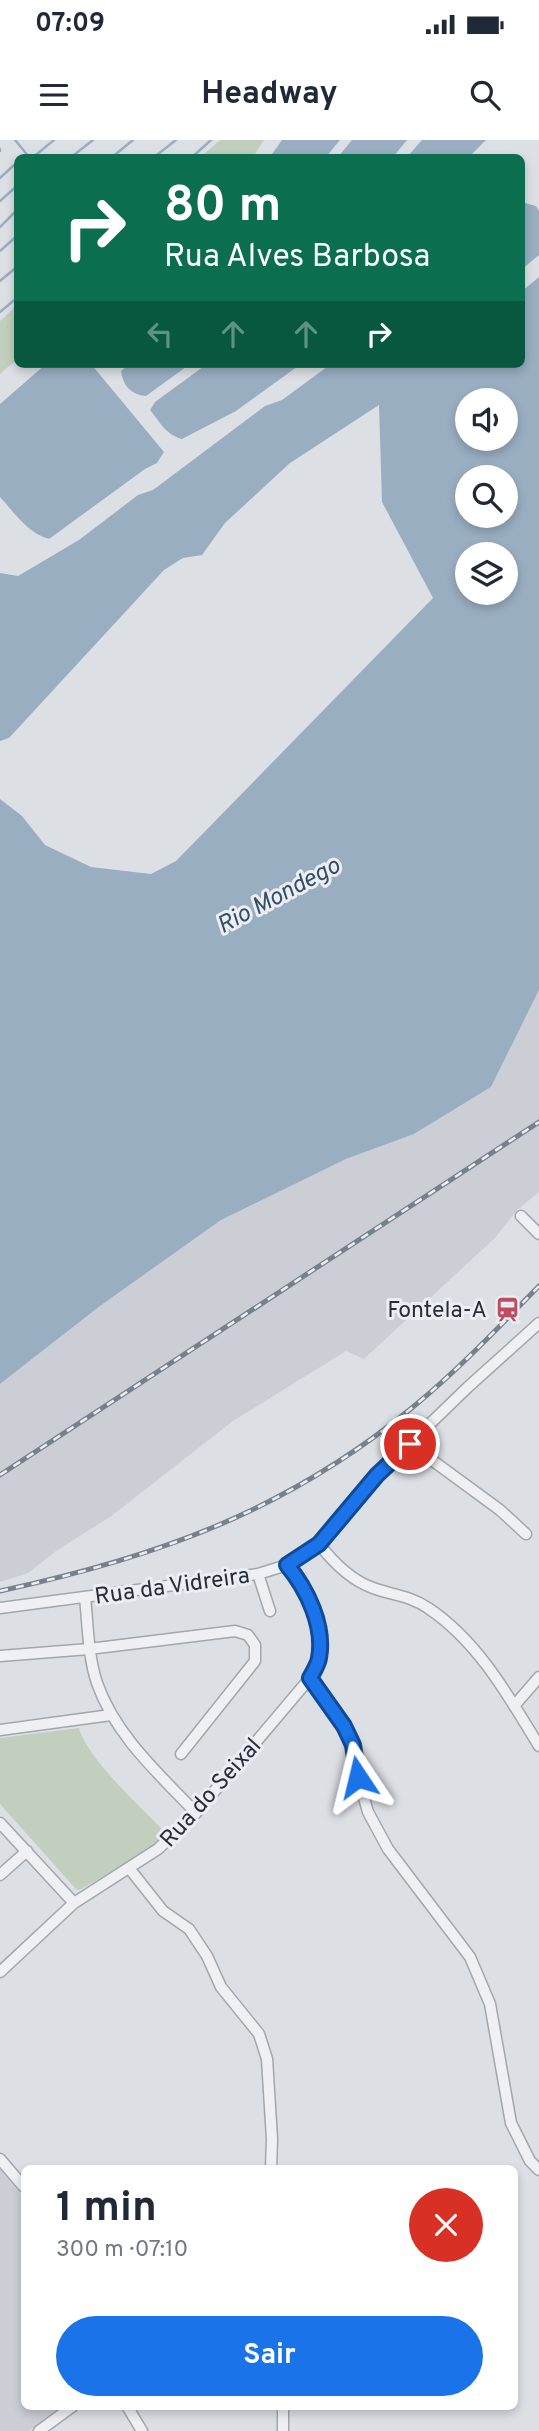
<!DOCTYPE html>
<html lang="pt">
<head>
<meta charset="utf-8">
<style>
  :root { --surface:#fff; --page:#f2f2f3; --text:#1f2937; --muted:#747a83; --accent:#1a73e8 }
  body { margin:0; font-family:Overpass,sans-serif; background:var(--page); color:var(--text); height:100vh; display:flex; flex-direction:column; font-size:26px; white-space:nowrap }
  * { box-sizing:border-box; margin:0 }
  p { font-size:23px; color:var(--muted) }
  .icon { flex:none; width:38px; height:38px; fill:none; stroke:currentColor; stroke-width:2; stroke-linecap:round; stroke-linejoin:round }
  .map { position:relative; flex:1; overflow:hidden }
  .panel { position:absolute; left:21px; top:2025px; width:497px; height:245px; display:flex; flex-direction:column; background:var(--surface); border-radius:10px; box-shadow:0 4px 10px #0003 }
  .panel>* { flex:none }
  .top-card { position:absolute; left:14px; top:14px; width:511px; height:214px; border-radius:10px; box-shadow:0 4px 10px #0003; background:#0b6e4f; color:#fff; overflow:hidden }
  .buttons { position:absolute; left:455px; top:248px; display:grid; gap:14px }
  .buttons a { display:grid; place-items:center; width:63px; height:63px; border-radius:50%; background:var(--surface); box-shadow:0 4px 10px #0003; font-size:35px }
  .pin { position:absolute; display:grid; place-items:center; width:60px; height:60px; color:#fff; margin:-30px; border:4px solid #fff; border-radius:50%; box-shadow:0 2px 7px #0007 }
  .me { position:absolute; width:77px; margin:-38px; rotate:350deg; stroke-linejoin:round; filter:drop-shadow(0 0 5px #0008) }
  .turn { display:flex; align-items:center; gap:24px; height:147px; padding:0 35px; font-size:32px }
  .turn .icon { width:91px; height:91px; stroke-width:2.5 }
  .turn b { display:block; font-size:49px; line-height:60px }
  .lanes { display:flex; align-items:center; height:66px; padding:0 35px; background:#0003; justify-content:center; gap:35px; direction:ltr }
  .lanes .off { opacity:.35 }
  .round { display:grid; place-items:center; flex:none; width:74px; height:74px; border-radius:37px; background:var(--page) }
  .headline { display:flex; align-items:center; justify-content:space-between; height:119px; padding:0 35px }
  h1 { font-size:42px; font-weight:700; line-height:52px }
  .cta { display:flex; gap:14px; margin-top:auto; padding:14px 35px }
  .cta a { flex:1; height:80px; border-radius:42px; background:var(--accent); color:#fff; font-size:28px; font-weight:700; line-height:80px; text-align:center }
  .status { display:flex; justify-content:space-between; align-items:center; height:49px; padding:0 35px; background:var(--surface); direction:ltr }
  .status svg { height:19px; fill:currentColor }
  header { display:flex; justify-content:space-between; align-items:center; height:91px; padding:0 35px; background:var(--surface); font-size:32px; font-weight:700 }
  .map>svg:first-child { display:block }
  .built { fill:#cbcfd5 }
  .green { fill:#c2cebe }
  .water { fill:#9aaec2; fill-rule:evenodd }
  .lines { fill:none; stroke-linecap:round; stroke-linejoin:round }
  .stream { stroke:#9aaec2; stroke-width:2.5 }
  .minor-casing { stroke:#a2a7ae; stroke-width:13 }
  .minor { stroke:#eef0f4; stroke-width:10 }
  .rail-casing { stroke:#77808d; stroke-width:5 }
  .rail { stroke:#ebeef3; stroke-width:2.5; stroke-dasharray:8; stroke-linecap:butt }
  .route-casing { stroke:#114b97; stroke-width:18 }
  .route { stroke:#1a73e8; stroke-width:12 }
  .labels { text-anchor:middle; stroke-width:6; stroke-linejoin:round; paint-order:stroke }
  .poi-label { font-size:23px; fill:#282e39; stroke:#ebeef3; text-anchor:end }
  .street-label { font-size:23px; fill:#282e39; stroke:#ebeef3 }
  .water-label { font-size:24px; font-style:italic; fill:#364d69; stroke:#ebeef3 }
</style>
</head>
<body>
<div class="status"><b>07:09</b><svg viewBox="0 0 49 12"><path d="M0 12V9h3v3zM5 12V6h3v6zM10 12V3h3v9zM15 12V0h3v12zM26 1h20v11H26zM47 4h2v5h-2z"/></svg></div>
<header><svg class="icon" aria-label="menu" viewBox="0 0 24 24"><path d="M4 6h16M4 12h16M4 18h16"/></svg>Headway<svg class="icon" aria-label="search" viewBox="0 0 24 24"><circle cx="10" cy="10" r="6"/><path d="M15 15l6 6"/></svg></header>
<div class="map">
<svg width="539" height="2291" viewBox="0 0 539 2291">
  <rect width="100%" height="100%" fill="#dce0e5"/>
  <path class="built" d="M539,850V1052L517,1070L495,1098L364,1219L346,1211L233,1281L110,1377L56,1411L28,1433L0,1442V1244L100,1166L221,1080L346,1019L414,994L491,947Z
    M0,2029L24,2058V2266H62L29,2291H0Z"/>
  <path class="green" d="M220,0H264L253,17H201Z
    M17,165V219L0,234V181Z
    M79,1588C87,1619 143,1669 166,1693L148,1712L79,1750L76,1749L0,1664V1598Z"/>
  <path class="water" d="M282,0H340L326,17H270Z
    M352,0H407L393,17H338Z
    M422,0H486L469,17H407Z
    M525,63L536,66L539,71V115L522,129V65Z
    M539,137V850L491,947L414,994L346,1019L221,1080L100,1166L0,1244V659L22,676L45,705L91,727L151,734L176,721L433,458L382,362L379,265L290,323L225,383L202,415L183,418L164,430L9,598L0,601V433L18,436L79,400L138,355L153,350L265,266L282,260L331,224H522V151ZM467,261H506V299H467ZM467,338H506V376H467ZM467,415H506V453H467Z
    M46,224H91L164,312L157,323L145,329L49,399C27,393 15,373 0,357V264Z
    M130,224H190L146,256C131,255 123,246 121,231Z
    M207,224H301L236,271L182,299C166,295 160,282 150,270L155,262Z"/>
  <g class="lines">
    <path class="stream" d="M15,0L30,18
      M0,9V11
      M32,18L54,0
      M70,18L93,0
      M111,18L133,0
      M153,18L176,0
      M191,18L211,0
      M0,38L14,25L18,28
      M0,61L18,45
      M0,87L18,69
      M0,111L18,95
      M0,141L18,126
      M0,172L18,157"/>
    <defs>
      <path id="minor" d="M521,1076L539,1094
        M410,1304L500,1370L526,1394
        M319,1404C333,1422 350,1440 373,1448C392,1455 411,1456 428,1468C478,1501 509,1557 539,1606
        M258,1434L270,1471
        M85,1457C88,1486 88,1516 97,1543C115,1595 159,1634 196,1673
        M0,1468L258,1434L287,1425L319,1404L377,1335L468,1247L539,1183
        M0,1516L89,1509L235,1491L248,1495L255,1505V1521L181,1614
        M310,1538L344,1586L353,1605L358,1637L368,1672L388,1709L470,1817L490,1864L511,1983L530,2021L539,2030
        M514,1566L539,1537
        M0,1590L111,1575
        M0,1683L74,1763
        M129,1728L163,1771L189,1789L207,1816L221,1847L259,1894L267,1919L272,1999L271,2028
        M0,1735L27,1711
        M0,1832L74,1763L158,1709L196,1673L310,1538C313,1532 318,1524 319,1518C325,1486 306,1449 287,1425
        M0,2019L24,2047
        M127,2266L142,2291
        M39,2291L73,2266
        M283,2291V2266"/>
    </defs>
    <use href="#minor" class="minor-casing"/>
    <use href="#minor" class="minor"/>
    <defs>
      <path id="rail" d="M0,1335L539,982
        M0,1451C158,1417 286,1371 413,1267C458,1230 498,1188 539,1146"/>
    </defs>
    <use href="#rail" class="rail-casing"/>
    <use href="#rail" class="rail"/>
  </g>
  <g class="lines">
    <defs>
      <path id="route" d="M358,1637L353,1605L344,1586L310,1538C313,1532 318,1525 319,1518C325,1486 307,1449 287,1425L319,1404L377,1335L410,1304"/>
    </defs>
    <use href="#route" class="route-casing"/>
    <use href="#route" class="route"/>
  </g>
  <defs>
    <symbol id="station-bare" viewBox="-9 -9 18 18"><path d="M-3-6H3Q5-6 5-4V2Q5 4 3 4L4.5 6H3L1.5 4h-3L-3 6H-4.5L-3 4Q-5 4-5 2V-4Q-5-6-3-6ZM-3.5-4v3h7v-3ZM-3.5 1v1.5H-2V1ZM2 1v1.5H3.5V1Z" fill="#bf4c5e" stroke="#ebeef3" stroke-width="2.5" paint-order="stroke"/></symbol>
  </defs>
  <g fill-rule="evenodd">
    <use href="#station-bare" x="490" y="1152" width="35" height="35"/>
  </g>
  <g class="labels">
    <g class="poi-label">
      <text x="487" y="1177">Fontela-A</text>
    </g>
    <g class="street-label">
      <text transform="translate(172 1445) rotate(-8)" y="8">Rua da Vidreira</text>
      <text transform="translate(210 1652) rotate(-48)" y="8">Rua do Seixal</text>
    </g>
    <g class="water-label">
      <text transform="translate(278 755) rotate(-28)" y="8">Rio Mondego</text>
    </g>
  </g>
</svg>
<div class="buttons">
<a><svg class="icon" aria-label="sound" viewBox="0 0 24 24"><path d="M4 9h4l5-4v14l-5-4H4zM17 9q2 3 0 6"/></svg></a>
<a><svg class="icon" aria-label="search" viewBox="0 0 24 24"><circle cx="10" cy="10" r="6"/><path d="M15 15l6 6"/></svg></a>
<a><svg class="icon" aria-label="layers" viewBox="0 0 24 24"><path d="M12 4l9 5-9 5-9-5zM3 14l9 5 9-5"/></svg></a>
</div>
<div class="pin" style="left:410px;top:1304px;background:#d93025"><svg class="icon" aria-label="arrive" viewBox="0 0 24 24"><path d="M6 21V4h12l-3 4 3 4H6"/></svg></div>
<svg class="me" style="left:358px;top:1637px" viewBox="-20 -20 40 40"><path d="M0-17L14 15 0 8-14 15z" fill="#1a73e8" stroke="#fff" stroke-width="4"/></svg>
<div class="top-card">
<div class="turn"><svg class="icon" aria-label="right" viewBox="0 0 24 24"><path d="M7 20v-9h11M14 6l5 5-5 5"/></svg><div><b>80 m</b>Rua Alves Barbosa</div></div>
<div class="lanes"><svg class="icon off" aria-label="left" viewBox="0 0 24 24"><path d="M17 20v-9H6M10 6l-5 5 5 5"/></svg><svg class="icon off" aria-label="ahead" viewBox="0 0 24 24"><path d="M12 20V5M6 11l6-6 6 6"/></svg><svg class="icon off" aria-label="ahead" viewBox="0 0 24 24"><path d="M12 20V5M6 11l6-6 6 6"/></svg><svg class="icon" aria-label="right" viewBox="0 0 24 24"><path d="M7 20v-9h11M14 6l5 5-5 5"/></svg></div>
</div>
<section class="panel">
<div class="headline"><div><h1>1 min</h1><p>300 m · 07:10</p></div><a class="round" style="background:#d93025;color:#fff"><svg class="icon" aria-label="close" viewBox="0 0 24 24"><path d="M6 6l12 12M18 6L6 18"/></svg></a></div>
<div class="cta"><a>Sair</a></div>
</section>
</div>
</body>
</html>
